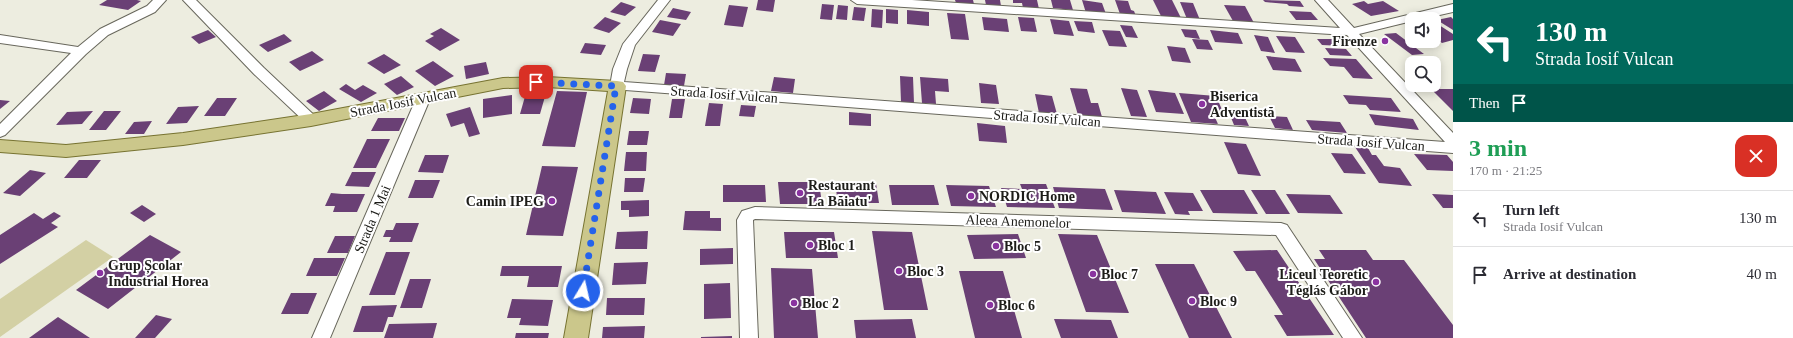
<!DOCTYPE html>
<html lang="en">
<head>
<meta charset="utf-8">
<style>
  :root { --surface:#fff; --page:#f2f2f3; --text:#2b2b33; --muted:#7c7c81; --line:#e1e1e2 }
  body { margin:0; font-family:"Times New Roman",serif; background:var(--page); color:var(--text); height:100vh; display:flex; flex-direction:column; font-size:15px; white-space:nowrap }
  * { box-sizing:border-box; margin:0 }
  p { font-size:13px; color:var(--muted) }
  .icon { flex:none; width:22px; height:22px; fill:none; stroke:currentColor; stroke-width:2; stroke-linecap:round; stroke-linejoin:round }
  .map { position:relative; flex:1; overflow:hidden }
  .side { display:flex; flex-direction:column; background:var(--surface); width:340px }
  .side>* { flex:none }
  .banner { background:#00695c; color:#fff; overflow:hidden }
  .fabs { position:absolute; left:1405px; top:12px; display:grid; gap:8px }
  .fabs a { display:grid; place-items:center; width:36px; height:36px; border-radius:8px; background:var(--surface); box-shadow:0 2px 10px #0003; font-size:20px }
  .pin { position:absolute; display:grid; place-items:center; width:34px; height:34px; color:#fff; margin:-17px; border-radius:8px; box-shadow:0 2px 6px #0006 }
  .me { position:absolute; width:44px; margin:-22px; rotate:9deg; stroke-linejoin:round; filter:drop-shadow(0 0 3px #0008) }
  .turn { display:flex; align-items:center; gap:14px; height:84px; padding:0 16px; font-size:18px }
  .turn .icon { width:52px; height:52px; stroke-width:2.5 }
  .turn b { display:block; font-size:28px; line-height:34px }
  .then { display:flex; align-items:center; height:38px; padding:0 16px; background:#0003; gap:8px; font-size:15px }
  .round { display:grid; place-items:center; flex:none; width:42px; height:42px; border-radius:12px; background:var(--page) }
  .head { display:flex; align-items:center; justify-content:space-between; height:68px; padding:0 16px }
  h1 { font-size:24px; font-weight:700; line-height:30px; color:#1e9e55 }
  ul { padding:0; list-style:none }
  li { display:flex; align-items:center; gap:12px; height:56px; padding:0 16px; border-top:1px solid var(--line) }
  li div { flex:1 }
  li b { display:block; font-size:15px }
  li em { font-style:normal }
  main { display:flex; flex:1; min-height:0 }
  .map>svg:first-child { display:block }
  .green { fill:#d3d0a4 }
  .building { fill:#6a4075 }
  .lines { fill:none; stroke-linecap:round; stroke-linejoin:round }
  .minor-casing { stroke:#68675c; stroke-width:2 }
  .major-casing { stroke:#777331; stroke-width:2 }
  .minor { fill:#fff; fill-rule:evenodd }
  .major { fill:#cbc78b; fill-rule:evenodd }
  .route { stroke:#2563eb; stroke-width:7; stroke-dasharray:0 12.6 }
  .poi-dot { fill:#8a33a0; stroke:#fff; stroke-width:1.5 }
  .labels { text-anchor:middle; stroke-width:4; stroke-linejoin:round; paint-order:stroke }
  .poi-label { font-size:14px; font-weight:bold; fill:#1d1d19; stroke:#fff; text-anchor:start }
  .street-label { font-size:14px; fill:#1d1d19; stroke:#fff }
</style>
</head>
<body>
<main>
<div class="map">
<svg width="1453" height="338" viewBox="0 0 1453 338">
  <rect width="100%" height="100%" fill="#edede0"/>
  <path class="green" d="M86,240L113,257L0,337V299Z"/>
  <path class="building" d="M107,0H137L141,1L128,10L99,5Z
    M758,0H775L773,12L756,10Z
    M955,0H973L974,4L956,3Z
    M985,0H1000L1001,6L986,5Z
    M1013,0H1037L1039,9L1023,8L1022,3H1013Z
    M1051,0H1070L1073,10L1053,8Z
    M1082,0L1102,3L1106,14L1086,13Z
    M1115,0L1128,1L1131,10L1134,11L1136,16L1120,14Z
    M1153,0H1172L1181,18L1161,16Z
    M1263,0L1300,1L1304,7L1289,6L1287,4L1265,2Z
    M1364,1L1368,4L1383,1L1399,11L1371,16L1352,4Z
    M621,2L636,7L625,16L610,12Z
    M1180,2L1193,3L1200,20L1187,19Z
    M822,4L834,5L832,20L820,19Z
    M729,5L748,7L743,27L724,25Z
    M838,5L848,6L847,20L836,19Z
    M1224,5L1245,6L1254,23L1233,21Z
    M854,7L866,8L864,21L852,20Z
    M673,8L691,12L686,20L667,17Z
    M872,9L883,10L882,28L871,27Z
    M886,9L898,10V24L886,23Z
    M907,10L929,12V26L907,24Z
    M1289,11L1311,12L1318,20H1296Z
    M947,13L965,14L969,40L951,39Z
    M605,17L621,23L609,33L593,28Z
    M982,17L1007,19L1009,32L984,30Z
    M1018,17L1034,18L1037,32L1021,31Z
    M1451,17L1453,19V30L1437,20Z
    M1050,19L1069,21L1074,36L1054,34Z
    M660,20L681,24L673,36L652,32Z
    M1074,21L1092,22L1095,33L1078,31Z
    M1120,25L1132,26L1138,38L1126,37Z
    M1439,25L1453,34V40L1442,43L1434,37V26Z
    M441,28L460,40L440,51L425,41L434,36L430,34Z
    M1181,29L1196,30L1200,39L1185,37Z
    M208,30L216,37L199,44L191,37Z
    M1102,30L1120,31L1127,47L1109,46Z
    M1210,30L1238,33L1243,44L1215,42Z
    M1396,33L1424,54L1412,55L1384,34Z
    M284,34L292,41L268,52L259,45Z
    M1254,35L1268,37L1275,53L1261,51Z
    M1276,36L1295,37L1305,53L1286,52Z
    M1192,39L1208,40L1213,50L1197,49Z
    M1317,39H1337L1342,46L1322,45Z
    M585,43L606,45L601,55L580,53Z
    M1167,46L1185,48L1191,63L1172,61Z
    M1325,48L1346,49L1352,56L1330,55Z
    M312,51L324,60L300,71L289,62Z
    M384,54L401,65L384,74L367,63Z
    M643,54L660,55L655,72L638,71Z
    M1266,56L1295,59L1302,72L1273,70Z
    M1323,58L1356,59L1373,79L1353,78L1344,67L1330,66Z
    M433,61L454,76L435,86L415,71Z
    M486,62L489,74L466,79L464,66Z
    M666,73L686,74L684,86L664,85Z
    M401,76L414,87L397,95L384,84Z
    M900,76L913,77L914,103L901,102Z
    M774,77L795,79L793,93L771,91Z
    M920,77L948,79L949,92L935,91L936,104L922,103Z
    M979,83L996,85L999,104L981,103Z
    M346,84L355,90L363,85L377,93L361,102L339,89Z
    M1070,88L1087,89L1091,103H1098L1102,117L1078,115Z
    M1121,88L1137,90L1147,117L1131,116Z
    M1431,89H1453V111Z
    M1148,90L1175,93L1184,114L1156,112Z
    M324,91L337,101L319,111L306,101Z
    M557,91L587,92L575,147L542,146Z
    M526,93H546L540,114H520Z
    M1179,93L1216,96L1223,112L1212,111L1218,124L1191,122Z
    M1035,94L1052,96L1057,114L1039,113Z
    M512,95V114L483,118V99Z
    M1343,95L1391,98L1401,112L1370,110L1366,105L1349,104Z
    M217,98H237L225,116H204Z
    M633,98L651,99L649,114L630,113Z
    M672,99H685L682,118H669Z
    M0,100L10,101L0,109Z
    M709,103L723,104L720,126H705Z
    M741,105L756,106L754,117L739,116Z
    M199,106L187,123L166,124L178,107Z
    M470,107L480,134L469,137L464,123L451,127L446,114Z
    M1228,110L1242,111L1249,126L1234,125Z
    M93,111L82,124L56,125L67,112Z
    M104,111H121L106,130H89Z
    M849,112L871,114V126L849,125Z
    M1369,114L1413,119L1419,130L1375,125Z
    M1269,116L1287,117L1293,130L1275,128Z
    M378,118H405L399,131H371Z
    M1306,120L1340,122L1347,133L1312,130Z
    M152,121L144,134H125L134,122Z
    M977,123L1005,126L1007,143L979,141Z
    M629,131H649L647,145H627Z
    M367,139H390L376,168H353Z
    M1224,142L1246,144L1261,176L1238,174Z
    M1355,147L1368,148L1372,155H1376L1384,166L1400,168L1412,186L1379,183Z
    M626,152H647L646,171H624Z
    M1331,153L1352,154L1366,174L1344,173Z
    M1414,154L1447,155L1453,162V171L1427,170Z
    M425,155H449L443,173L418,172Z
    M79,160H101L87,178H64Z
    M542,166L578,167L563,236L526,235Z
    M30,170L46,173L20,196L3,193Z
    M352,172H376L369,187L345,186Z
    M625,178H645L643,192H624Z
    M415,180H440L433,198H408Z
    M778,182H819L822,204H780Z
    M835,183H876L879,203H838Z
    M1020,184H1046L1055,208L1007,207L1001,188L1022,189Z
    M723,185H765L766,202H723Z
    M889,185H934L939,205H892Z
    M946,185L989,186L996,207L951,206Z
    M1053,187L1105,189L1113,210L1059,208Z
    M1114,190L1156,192L1166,214L1122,212Z
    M1200,190H1244L1258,214L1213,213Z
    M1251,190H1275L1290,214H1266Z
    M1164,192L1193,193L1203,211H1188L1190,215L1175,214Z
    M331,193L342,194H365L357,212H333L335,206H325Z
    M1286,194L1330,195L1343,214L1298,213Z
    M1432,194L1453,195V208H1443Z
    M649,200V216L629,217V210H621V201Z
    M142,205L156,214L144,222L130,213Z
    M685,211H710V218H721V231L683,230Z
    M54,212L61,216L51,223L58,227L0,264V235L34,213L43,219Z
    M396,223H419L412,242H389L391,237H383L386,230H393Z
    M648,231L647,249H615L617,232Z
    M872,231L912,232L928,310H884Z
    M784,232H834L838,258H786Z
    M1018,234L1026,258L974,259L967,235Z
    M1058,234L1097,235L1129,313L1086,312Z
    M150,235L181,252L108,309L76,290Z
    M335,236H355L348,253H327Z
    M733,248V264L700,265V249Z
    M1277,250L1334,335L1287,336L1274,315H1283L1255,271H1246L1233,251Z
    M1319,250H1366L1373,260H1404L1453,325V338H1366L1314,259H1325Z
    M386,252H410L395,295H369Z
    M314,258H345L337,276H306Z
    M648,262L646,284L612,285L614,263Z
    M1155,264H1194L1232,338H1189Z
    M502,266H562L558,287H527L529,276H500Z
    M771,268L812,269L818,338H774Z
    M959,271H1003L1022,338H975Z
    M410,279H431L422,308H400Z
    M730,283L731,318L704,319V284Z
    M291,293H317L308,314H281Z
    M607,298H645L644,315H606Z
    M512,299L553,300L548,326L519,325L521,318H507Z
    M397,305L393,317H388L383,332H353L362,306Z
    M156,315L172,319L155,338H135Z
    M58,317L90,338H29Z
    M912,319L916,338H856L854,320Z
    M1054,319L1111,320L1118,338H1061Z
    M437,323L433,338H384L389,324Z
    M645,326L644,338H602L603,327Z
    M516,333H549L548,338H515Z
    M732,336V338H701V337Z"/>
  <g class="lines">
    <defs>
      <path id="minor" d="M153,0H166L155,12L108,35L86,54L5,135L0,137V124L71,53L0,43V35L78,47L100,29L147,6Z
        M183,0H196L264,68L316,117L318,120L316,123H306L254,74Z
        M658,0H670L635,45L627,69L624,82L1445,142L1347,35L857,4L851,0H912L1340,28L1315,0H1328L1354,28L1453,4V12L1422,19H1412V21L1359,34L1453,133V153L612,89L610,86L613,69L623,44Z
        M423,95L428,96L430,99L330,338H312L416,99L418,96Z
        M755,207L1281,223L1287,225L1362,338H1343L1276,235L755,219L753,220L758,338H740L737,220L742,211Z"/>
      <path id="major" d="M547,77L617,81L623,82L626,86L588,338H564L608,91L547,87L503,88L311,126L183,145L66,157L0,152V140L66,145L183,133L311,114L503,78Z"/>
    </defs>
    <use href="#minor" class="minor-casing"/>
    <use href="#major" class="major-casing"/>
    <use href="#minor" class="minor"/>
    <use href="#major" class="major"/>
  </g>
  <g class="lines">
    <path class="route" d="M536,82L616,86L583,291"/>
  </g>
  <g class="poi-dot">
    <circle cx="1385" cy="41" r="4"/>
    <circle cx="1202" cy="104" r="4"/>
    <circle cx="800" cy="193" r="4"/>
    <circle cx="971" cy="196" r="4"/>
    <circle cx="552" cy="201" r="4"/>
    <circle cx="810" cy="245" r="4"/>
    <circle cx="996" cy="246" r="4"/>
    <circle cx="899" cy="271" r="4"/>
    <circle cx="100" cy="273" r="4"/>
    <circle cx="1093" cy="274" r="4"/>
    <circle cx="1376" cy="282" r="4"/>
    <circle cx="1192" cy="301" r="4"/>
    <circle cx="794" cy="303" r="4"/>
    <circle cx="990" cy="305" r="4"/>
  </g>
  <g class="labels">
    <g class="poi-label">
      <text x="1377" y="46" text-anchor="end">Firenze</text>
      <text x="1210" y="101">Biserica<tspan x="1210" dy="16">Adventistă</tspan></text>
      <text x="808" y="190">Restaurant<tspan x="808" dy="16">La Băiatu'</tspan></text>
      <text x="979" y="201">NORDIC Home</text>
      <text x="544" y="206" text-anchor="end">Camin IPEG</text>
      <text x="818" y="250">Bloc 1</text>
      <text x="1004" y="251">Bloc 5</text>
      <text x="108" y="270">Grup Școlar<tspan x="108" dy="16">Industrial Horea</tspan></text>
      <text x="907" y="276">Bloc 3</text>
      <text x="1101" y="279">Bloc 7</text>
      <text x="1368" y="279" text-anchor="end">Liceul Teoretic<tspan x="1368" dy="16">Téglás Gábor</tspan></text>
      <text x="1200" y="306">Bloc 9</text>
      <text x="802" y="308">Bloc 2</text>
      <text x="998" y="310">Bloc 6</text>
    </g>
    <g class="street-label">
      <text transform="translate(724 94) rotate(4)" y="5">Strada Iosif Vulcan</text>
      <text transform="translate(403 102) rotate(-11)" y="5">Strada Iosif Vulcan</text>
      <text transform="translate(1047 118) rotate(4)" y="5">Strada Iosif Vulcan</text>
      <text transform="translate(1371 142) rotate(4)" y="5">Strada Iosif Vulcan</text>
      <text transform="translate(372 219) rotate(-67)" y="5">Strada 1 Mai</text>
      <text transform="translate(1018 221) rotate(2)" y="5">Aleea Anemonelor</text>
    </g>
  </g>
</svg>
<div class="fabs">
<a><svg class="icon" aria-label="sound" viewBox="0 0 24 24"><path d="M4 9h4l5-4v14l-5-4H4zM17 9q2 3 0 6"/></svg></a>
<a><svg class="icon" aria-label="search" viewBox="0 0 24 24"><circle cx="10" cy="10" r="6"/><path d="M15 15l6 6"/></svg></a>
</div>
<div class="pin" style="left:536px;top:82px;background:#d93025"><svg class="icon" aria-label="arrive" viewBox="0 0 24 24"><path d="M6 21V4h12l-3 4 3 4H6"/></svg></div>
<svg class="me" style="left:583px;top:291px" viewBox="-20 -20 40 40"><circle r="17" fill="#2563eb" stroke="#fff" stroke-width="3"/><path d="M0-11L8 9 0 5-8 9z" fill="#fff"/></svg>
</div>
<section class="side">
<div class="banner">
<div class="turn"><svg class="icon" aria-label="left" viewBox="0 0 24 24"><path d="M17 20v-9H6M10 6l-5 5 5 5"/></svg><div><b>130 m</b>Strada Iosif Vulcan</div></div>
<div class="then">Then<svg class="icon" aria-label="arrive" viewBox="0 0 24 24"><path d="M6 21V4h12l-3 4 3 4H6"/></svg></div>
</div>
<div class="head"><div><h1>3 min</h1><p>170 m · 21:25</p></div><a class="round" style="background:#d93025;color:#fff"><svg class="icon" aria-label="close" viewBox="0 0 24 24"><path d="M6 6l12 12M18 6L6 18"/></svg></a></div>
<ul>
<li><svg class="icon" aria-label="left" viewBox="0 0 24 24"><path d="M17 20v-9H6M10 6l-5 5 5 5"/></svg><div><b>Turn left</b><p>Strada Iosif Vulcan</p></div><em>130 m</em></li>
<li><svg class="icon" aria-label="arrive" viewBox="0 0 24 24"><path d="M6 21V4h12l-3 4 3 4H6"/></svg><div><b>Arrive at destination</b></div><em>40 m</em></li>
</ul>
</section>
</main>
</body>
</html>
